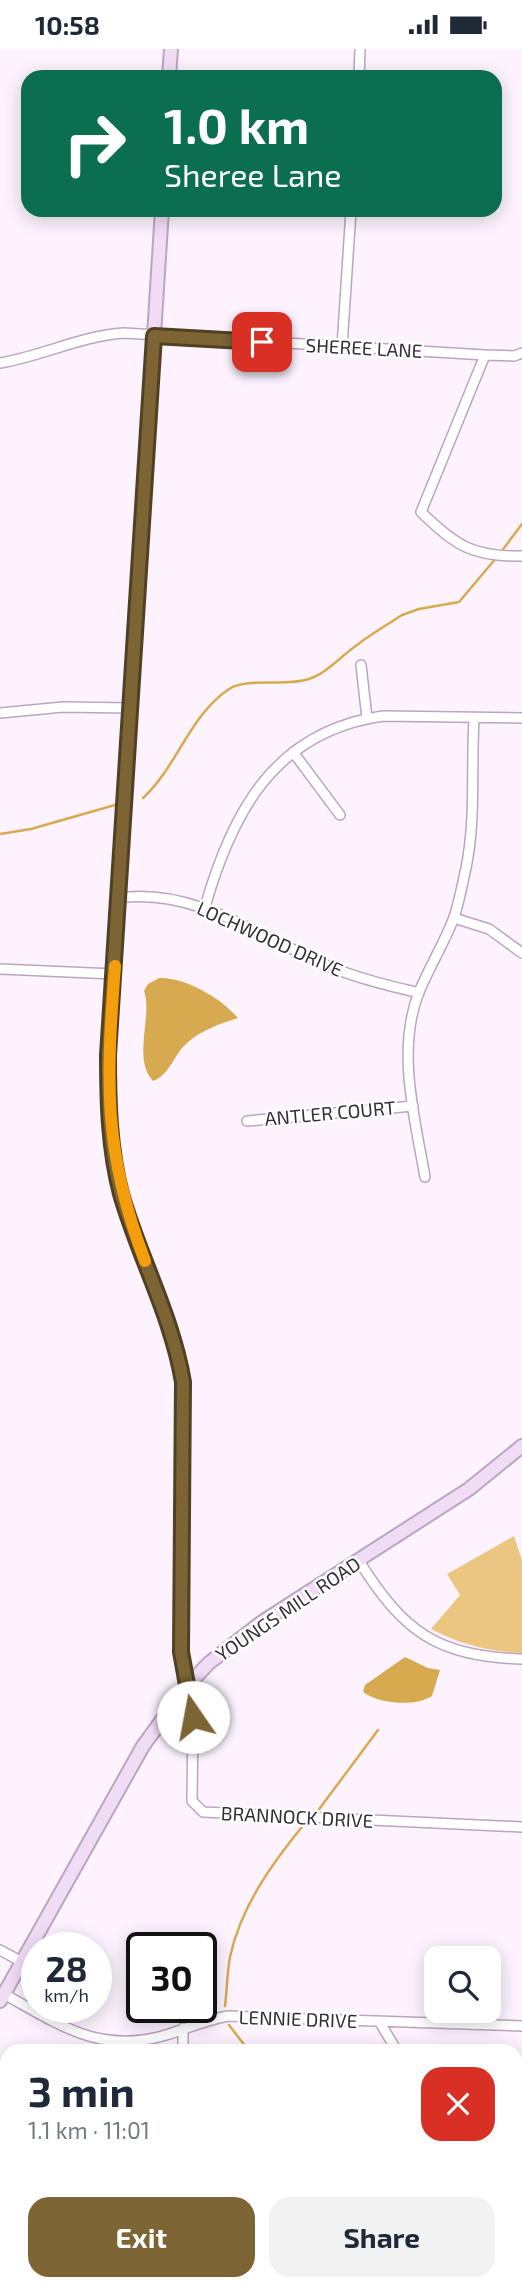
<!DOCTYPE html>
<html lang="en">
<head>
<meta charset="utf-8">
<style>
  :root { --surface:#fff; --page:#f2f2f3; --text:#1f2937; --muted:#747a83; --accent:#7d6435 }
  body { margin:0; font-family:"Exo 2",sans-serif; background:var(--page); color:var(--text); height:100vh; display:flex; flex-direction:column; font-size:26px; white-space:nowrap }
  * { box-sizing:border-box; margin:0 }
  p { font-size:23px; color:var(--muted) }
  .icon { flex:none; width:38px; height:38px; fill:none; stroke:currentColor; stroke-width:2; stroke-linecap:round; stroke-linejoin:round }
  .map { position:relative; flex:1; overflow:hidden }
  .panel { position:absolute; left:0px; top:1995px; width:523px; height:247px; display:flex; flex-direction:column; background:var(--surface); border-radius:21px 21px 0 0; box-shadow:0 4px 18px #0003 }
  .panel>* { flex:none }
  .top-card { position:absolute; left:21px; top:21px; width:481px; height:147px; border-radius:21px; box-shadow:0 4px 18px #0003; background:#0b6e4f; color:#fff; overflow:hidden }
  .controls { position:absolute; left:424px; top:1897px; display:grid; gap:14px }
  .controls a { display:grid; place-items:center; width:77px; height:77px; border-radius:14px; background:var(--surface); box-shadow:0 4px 18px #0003; font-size:35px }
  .speed { position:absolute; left:21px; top:1883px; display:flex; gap:14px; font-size:35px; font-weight:700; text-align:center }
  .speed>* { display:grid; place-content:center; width:91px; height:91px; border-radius:50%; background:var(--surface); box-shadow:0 4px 18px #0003; line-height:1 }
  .speed small { font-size:18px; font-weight:400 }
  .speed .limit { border:4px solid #111; border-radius:10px; background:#fff; color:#111 }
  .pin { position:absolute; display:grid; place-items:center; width:60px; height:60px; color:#fff; margin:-30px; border-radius:14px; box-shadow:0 4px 10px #0006 }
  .me { position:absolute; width:77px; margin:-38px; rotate:348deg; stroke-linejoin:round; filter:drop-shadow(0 0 5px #0008) }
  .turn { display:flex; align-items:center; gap:24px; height:147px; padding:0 28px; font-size:32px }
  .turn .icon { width:91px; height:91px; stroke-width:2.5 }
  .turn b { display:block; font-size:49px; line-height:60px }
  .round { display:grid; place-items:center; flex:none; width:74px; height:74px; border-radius:21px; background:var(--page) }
  .headline { display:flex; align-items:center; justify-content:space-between; height:119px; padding:0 28px }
  h1 { font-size:42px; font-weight:700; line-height:52px }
  .button { display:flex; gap:14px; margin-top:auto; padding:14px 28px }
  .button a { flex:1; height:80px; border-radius:21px; background:var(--accent); color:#fff; font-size:28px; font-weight:700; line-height:80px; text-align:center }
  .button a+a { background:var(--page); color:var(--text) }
  .status { display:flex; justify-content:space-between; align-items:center; height:49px; padding:0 35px; background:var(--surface); direction:ltr }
  .status svg { height:19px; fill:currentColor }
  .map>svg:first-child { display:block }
  .green { fill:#ebc680 }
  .water { fill:#d7aa50 }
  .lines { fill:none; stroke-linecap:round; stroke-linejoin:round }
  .stream { stroke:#d7aa50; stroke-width:2.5 }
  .street-casing { stroke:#bba5c0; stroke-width:12 }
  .secondary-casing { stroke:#bba5c0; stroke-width:16 }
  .street { stroke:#fff; stroke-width:9 }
  .secondary { stroke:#f1dcf6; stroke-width:12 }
  .route-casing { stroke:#514122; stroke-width:18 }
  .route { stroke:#7d6435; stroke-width:12 }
  .slow { stroke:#f59e0b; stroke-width:12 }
  .labels { text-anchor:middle; stroke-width:5; stroke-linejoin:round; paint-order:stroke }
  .street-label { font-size:19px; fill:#352d38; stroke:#fff }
</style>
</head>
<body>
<div class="status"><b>10:58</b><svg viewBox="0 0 49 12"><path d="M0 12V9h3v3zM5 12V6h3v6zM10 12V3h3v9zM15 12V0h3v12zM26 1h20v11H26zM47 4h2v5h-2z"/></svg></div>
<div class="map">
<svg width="522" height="2241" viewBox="0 0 522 2241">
  <rect width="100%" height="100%" fill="#fcf3ff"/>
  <path class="green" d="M514,1487L522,1511V1604C487,1602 462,1596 431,1580L460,1546L447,1525Z"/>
  <path class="water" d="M159,929C185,928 221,949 238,969C220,975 201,981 187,994C174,1005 170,1026 153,1032C132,1009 153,967 144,942L148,935Z
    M405,1608L428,1619L440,1621L432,1647C415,1658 379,1655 363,1643L365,1636Z"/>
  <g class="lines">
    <path class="stream" d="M501,503L522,475
      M143,749C177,718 189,667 229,640C248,628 285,638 309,630C327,624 341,607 357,596C371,585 387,576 402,566L419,560L459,553L497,508
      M0,785L31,780L115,756
      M317,1763L378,1681
      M225,1957C227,1941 227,1924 230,1908C241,1857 273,1813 306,1773
      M229,1976L249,2002
      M324,2241L325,2235"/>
    <defs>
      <path id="street" d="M359,28L360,0
        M342,298L351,161
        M485,306L421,463C456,497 473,508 522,507
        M0,314C43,307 80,287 124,284L485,306L514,307L522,304
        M361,616L367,669
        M0,664L63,658L132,659
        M293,703L340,766
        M119,849C194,838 260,888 326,916C356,929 387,936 419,944
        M205,858C232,763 275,682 383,667L522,669
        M454,869L489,880L522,904
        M0,920L114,925
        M247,1072L413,1057
        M425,1128C415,1070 396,1001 419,943C429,919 443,896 453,871C459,855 462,836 466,819C476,770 471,719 474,670
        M359,1512C404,1583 436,1607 522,1610
        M186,1638L193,1668L192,1752L203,1763L522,1778
        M0,1901L22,1913
        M4,1945C58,1975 100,2006 166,1986C188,1979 206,1971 228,1967L522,1977
        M379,1972L397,2002
        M183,2002V1979
        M0,2208L7,2204"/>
      <path id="secondary" d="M169,28L171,0
        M162,161L108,1006C108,1053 109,1099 121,1145C140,1208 172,1267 183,1333L181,1603L186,1638
        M0,1952L143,1697L186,1638L209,1614L262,1573L469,1440L522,1397"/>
    </defs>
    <use href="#street" class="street-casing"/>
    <use href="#secondary" class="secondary-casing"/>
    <use href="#street" class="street"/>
    <use href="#secondary" class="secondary"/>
  </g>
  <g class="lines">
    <defs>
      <path id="route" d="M193,1668L181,1603L183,1333C172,1267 139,1208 121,1145C109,1099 108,1053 108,1006L154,287L262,293"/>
    </defs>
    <use href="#route" class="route-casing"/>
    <use href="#route" class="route"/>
    <path class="slow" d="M115,917C106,1032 103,1102 145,1212"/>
  </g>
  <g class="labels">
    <g class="street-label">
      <text transform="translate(364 299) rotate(3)" y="7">SHEREE LANE</text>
      <text transform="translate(270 890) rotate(24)" y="7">LOCHWOOD DRIVE</text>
      <text transform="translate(330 1064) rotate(-5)" y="7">ANTLER COURT</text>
      <text transform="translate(288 1560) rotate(-34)" y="7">YOUNGS MILL ROAD</text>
      <text transform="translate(297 1768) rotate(3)" y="7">BRANNOCK DRIVE</text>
      <text transform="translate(298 1970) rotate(2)" y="7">LENNIE DRIVE</text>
    </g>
  </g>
</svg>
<div class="controls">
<a><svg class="icon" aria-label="search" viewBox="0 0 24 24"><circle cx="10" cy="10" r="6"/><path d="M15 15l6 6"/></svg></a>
</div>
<div class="speed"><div>28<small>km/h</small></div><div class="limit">30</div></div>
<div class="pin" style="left:262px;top:293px;background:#d93025"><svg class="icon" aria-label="arrive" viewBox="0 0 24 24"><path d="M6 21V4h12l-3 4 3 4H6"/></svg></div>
<svg class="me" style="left:193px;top:1668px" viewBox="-20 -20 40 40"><circle r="19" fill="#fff"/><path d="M0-13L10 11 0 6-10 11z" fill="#7d6435"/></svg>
<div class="top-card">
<div class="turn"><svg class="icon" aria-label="right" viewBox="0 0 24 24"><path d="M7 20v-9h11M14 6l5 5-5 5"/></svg><div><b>1.0 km</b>Sheree Lane</div></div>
</div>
<section class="panel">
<div class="headline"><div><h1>3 min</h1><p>1.1 km · 11:01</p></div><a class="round" style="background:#d93025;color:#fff"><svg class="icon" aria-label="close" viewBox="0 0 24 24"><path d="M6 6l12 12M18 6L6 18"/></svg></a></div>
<div class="button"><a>Exit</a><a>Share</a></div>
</section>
</div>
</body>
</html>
